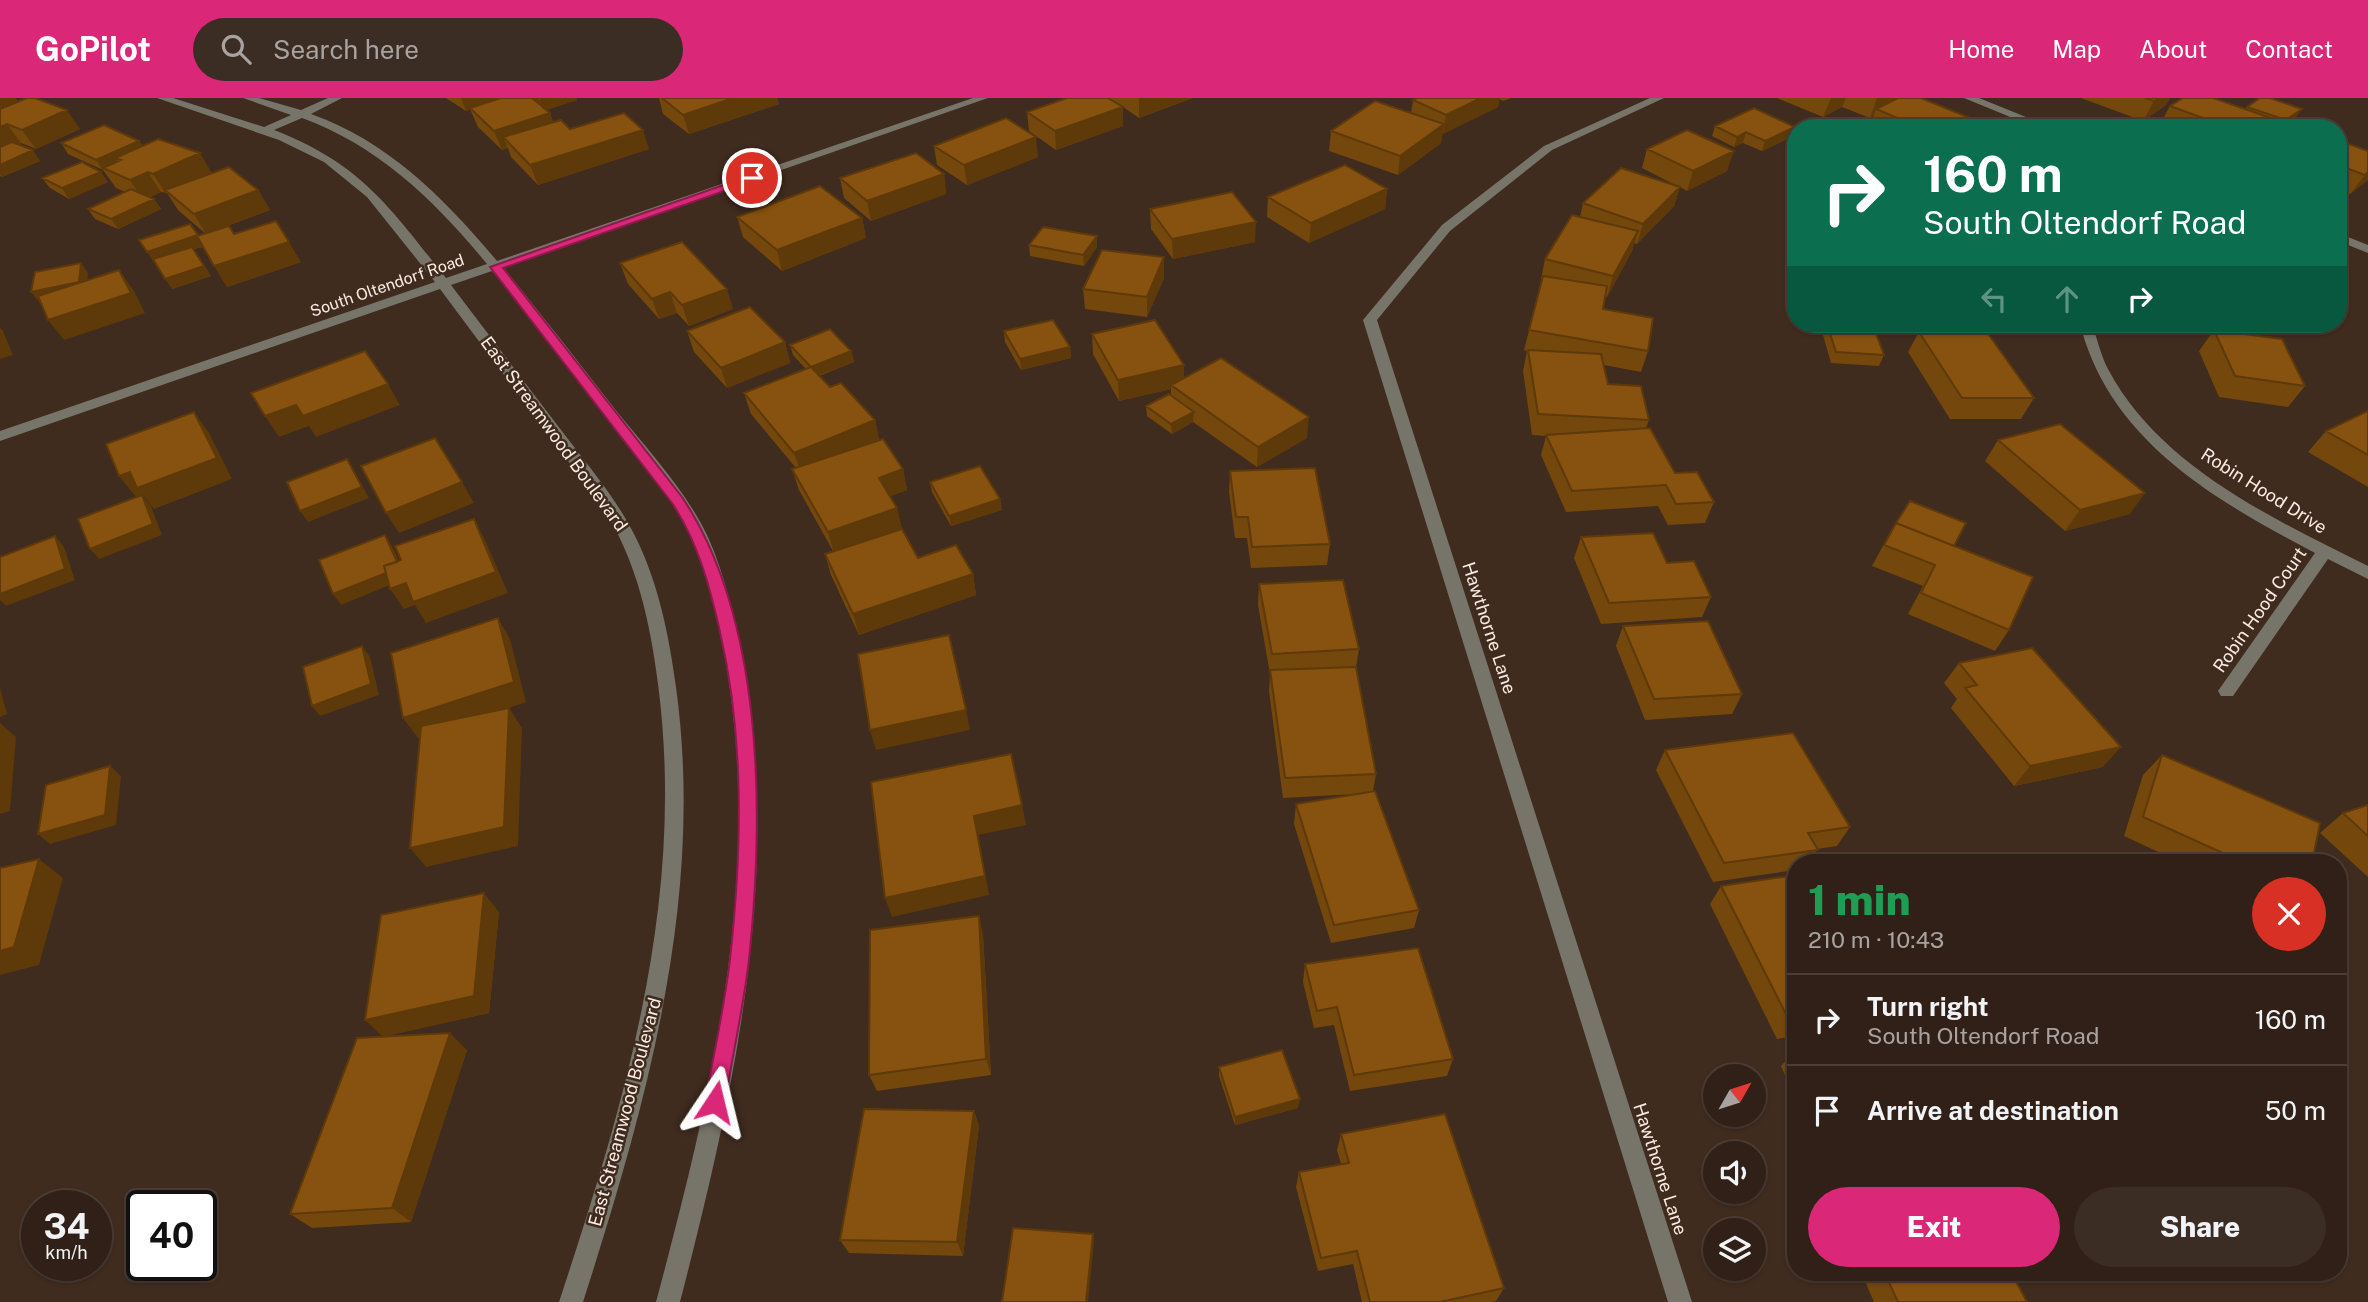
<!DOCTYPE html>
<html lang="en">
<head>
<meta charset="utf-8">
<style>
  :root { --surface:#302017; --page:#3c2d24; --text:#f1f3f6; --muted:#a8a3a1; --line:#4b3e36; --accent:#db2777 }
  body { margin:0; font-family:"Public Sans",sans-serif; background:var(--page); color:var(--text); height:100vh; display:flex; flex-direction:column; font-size:26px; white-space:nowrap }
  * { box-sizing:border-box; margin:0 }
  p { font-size:23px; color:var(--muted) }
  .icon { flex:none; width:38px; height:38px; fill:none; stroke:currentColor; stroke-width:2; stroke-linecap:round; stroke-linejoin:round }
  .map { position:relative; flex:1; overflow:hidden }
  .side { position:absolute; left:1787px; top:756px; width:560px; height:427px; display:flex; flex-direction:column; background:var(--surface); border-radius:28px; box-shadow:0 2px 5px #0004,0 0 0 2px var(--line) }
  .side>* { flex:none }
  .hud { position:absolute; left:1787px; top:21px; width:560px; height:214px; border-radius:28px; box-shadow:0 2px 5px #0004,0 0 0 2px var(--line); background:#0b6e4f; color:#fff; overflow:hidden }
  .needle { width:46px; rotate:51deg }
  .buttons { position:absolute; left:1703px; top:966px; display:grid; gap:14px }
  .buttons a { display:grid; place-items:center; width:63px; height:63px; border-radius:50%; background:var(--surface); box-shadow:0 2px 5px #0004,0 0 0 2px var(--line); font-size:35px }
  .speed { position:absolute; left:21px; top:1092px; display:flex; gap:14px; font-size:35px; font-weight:700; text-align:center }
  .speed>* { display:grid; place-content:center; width:91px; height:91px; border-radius:50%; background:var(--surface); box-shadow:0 2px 5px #0004,0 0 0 2px var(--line); line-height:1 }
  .speed small { font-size:18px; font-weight:400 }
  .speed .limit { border:4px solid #111; border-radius:10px; background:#fff; color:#111 }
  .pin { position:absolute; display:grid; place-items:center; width:60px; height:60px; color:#fff; margin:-30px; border:4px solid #fff; border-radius:50%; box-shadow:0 2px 7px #0007 }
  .me { position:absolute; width:77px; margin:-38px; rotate:10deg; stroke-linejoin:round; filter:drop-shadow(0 0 5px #0008) }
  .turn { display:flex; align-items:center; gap:24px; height:147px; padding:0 21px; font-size:32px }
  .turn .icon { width:91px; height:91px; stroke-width:2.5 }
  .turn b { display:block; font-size:49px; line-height:60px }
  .lanes { display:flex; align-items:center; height:66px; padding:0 21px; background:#0003; justify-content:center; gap:35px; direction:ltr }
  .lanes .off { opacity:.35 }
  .round { display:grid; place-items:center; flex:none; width:74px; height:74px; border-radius:37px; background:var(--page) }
  .summary { display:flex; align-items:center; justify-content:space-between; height:119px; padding:0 21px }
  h1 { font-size:42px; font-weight:800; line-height:52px; color:#1e9e55 }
  .button { display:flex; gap:14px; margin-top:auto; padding:14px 21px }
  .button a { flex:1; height:80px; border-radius:42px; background:var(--accent); color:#fff; font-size:28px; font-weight:800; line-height:80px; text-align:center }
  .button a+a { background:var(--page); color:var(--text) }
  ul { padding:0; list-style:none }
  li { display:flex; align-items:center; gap:21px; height:91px; padding:0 21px; border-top:2px solid var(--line) }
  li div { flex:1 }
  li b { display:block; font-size:26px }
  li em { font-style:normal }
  header { display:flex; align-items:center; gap:42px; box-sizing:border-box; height:98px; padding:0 35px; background:var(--accent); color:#fff }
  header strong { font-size:33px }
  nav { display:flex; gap:38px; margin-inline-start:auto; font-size:24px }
  .search { width:490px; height:63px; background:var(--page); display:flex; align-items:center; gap:18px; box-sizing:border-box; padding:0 24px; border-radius:38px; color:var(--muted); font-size:26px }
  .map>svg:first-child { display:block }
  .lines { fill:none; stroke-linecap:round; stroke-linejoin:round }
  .minor { fill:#777469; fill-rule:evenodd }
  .wall { fill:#74470d }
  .shaded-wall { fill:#5e390a }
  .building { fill:#87520f; stroke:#5e390a; stroke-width:2 }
  .route { fill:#db2777; stroke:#8e194d; stroke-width:2 }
  .labels { text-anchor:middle; stroke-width:5; stroke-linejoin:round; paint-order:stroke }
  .far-street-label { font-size:16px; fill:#f9ebe3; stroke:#402b1f }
  .street-label { font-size:18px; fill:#f9ebe3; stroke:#402b1f }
</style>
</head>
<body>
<header>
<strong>GoPilot</strong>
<div class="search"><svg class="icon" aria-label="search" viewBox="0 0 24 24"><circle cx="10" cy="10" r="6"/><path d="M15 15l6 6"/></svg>Search here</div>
<nav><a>Home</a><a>Map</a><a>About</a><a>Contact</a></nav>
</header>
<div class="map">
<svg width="2368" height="1204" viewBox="0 0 2368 1204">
  <rect width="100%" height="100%" fill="#402b1f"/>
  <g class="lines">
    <path class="minor" d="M157,0H173L264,29L291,17L243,0H259L301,12L328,0H342L311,16C388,43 445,101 497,163L973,0H988L503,169C542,217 580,266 618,315C649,353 685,392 707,437C725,476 734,519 742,561C783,777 734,995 680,1204H656C712,995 764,777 725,560C717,518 709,475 690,436C671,394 638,359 609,323C570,273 533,222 492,173L451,187C487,234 522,281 558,328C585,364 616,399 636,440C659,487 669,538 676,589C705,800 647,1004 583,1204H559C626,1001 686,801 658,586C650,524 637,463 603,410L440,191L0,343V333L435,184L367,99L324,64L279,42ZM302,20C379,48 436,104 487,166L446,180C390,110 362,66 274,32Z
      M1650,0H1664L1552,52L1450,133L1377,222L1692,1204H1668L1363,222L1442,127L1544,48Z
      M1964,0H1979L2053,30H2037Z
      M2338,135L2368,147V155L2338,143Z
      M2080,226H2092C2097,240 2101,258 2108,271C2160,369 2274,421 2368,468V481L2328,461L2233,598H2221L2218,593L2315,455C2215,402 2110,343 2080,226Z"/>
  </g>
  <path class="wall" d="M0,0L18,4L80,31L36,51L21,45L19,46L40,63L2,79L0,78Z
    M446,0H576L577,2L546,12L550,15L553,24L570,31L649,51L538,87L511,59L508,50L502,52L478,29L470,11L466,13Z
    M659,0H777L779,6L689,36L663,16Z
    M1110,0H1193L1139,20L1123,9V28L1056,52L1029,33L1027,14L1110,2Z
    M1417,0H1511L1503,3L1499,1L1498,9L1442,36L1441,45L1398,77L1329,53L1331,33L1411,15L1413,2Z
    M1777,0H1895L1894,2L1987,27L1986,30H1868L1874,17L1870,20L1842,9L1823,19Z
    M2081,0H2170L2166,7L2143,23Z
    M2170,8L2246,11L2247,9L2295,21L2283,30H2164L2159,28Z
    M1715,28L1795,29L1792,39L1762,53L1743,45L1734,49L1712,38Z
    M2338,42L2368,53V82L2350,96L2338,92Z
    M139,43L143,48L258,92L270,112L216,132L234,136L301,164L227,189L203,149L194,151L211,178L172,191L199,138L206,136L178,112L167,95L161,94L150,99L154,101L161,111L118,131L95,121L88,111L125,94L116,90L103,72L68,56L61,45Z
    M934,48L1038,59L967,87L937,67Z
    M1647,51L1727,73L1687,93L1680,89L1674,108L1637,146L1634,145L1632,153L1607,199L1605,198L1603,211L1648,253L1641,274L1604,267L1608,286L1649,322L1646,330L1675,375L1714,404L1705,425L1668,427L1658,408L1566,414L1541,357L1546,338L1532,337L1523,273L1527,253L1524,252L1542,182L1541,181L1545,161L1580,119L1583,105L1677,88L1642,70Z
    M944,76L946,96L871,123L844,100L840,80Z
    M42,80L108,84L69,101L50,90Z
    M1387,91L1385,111L1309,145L1267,119L1268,99Z
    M1150,111L1255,144L1173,161L1151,131Z
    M737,119L862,120L866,140L782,173L743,139Z
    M1097,138V149L1084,168L1030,158L1029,147Z
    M1164,159V180L1147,219L1085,211L1083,191Z
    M620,165L733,211L689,228L677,215L659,221L628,186Z
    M1827,226L1884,257L1879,268L1831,265L1823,237Z
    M1899,226H1978L1974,233L2034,300L2021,321H1950L1908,254L1919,234H1929Z
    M2214,232L2305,288L2288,309L2219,299L2199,253Z
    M687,233L785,244L790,265L727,290L694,254Z
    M1004,233L1070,249L1071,260L1021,272L1005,244Z
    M1092,236L1184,280L1307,340L1257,369L1193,324L1172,336L1147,318L1146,308L1171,298V291L1119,303L1093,256Z
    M790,247L851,253L854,264L819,278L830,289L875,322L879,342L903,371L907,392L890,398L897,410L902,431L918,460L973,476L976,497L859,537L831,477L825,456L833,453L799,392L792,371L796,370L751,316L744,295L806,271L793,257Z
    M2368,313V389L2308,354L2326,333Z
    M1998,342L2130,416L2065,433L1985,363Z
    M1230,373L1330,446L1327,467L1251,470L1247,440H1235L1229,394Z
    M930,384L1000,401L1002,412L951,428L932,394Z
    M1892,431L1954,448L2009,532L1995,553L1908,516L1923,488L1872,468Z
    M1581,439L1667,465L1711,499L1702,519L1601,526L1574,460Z
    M1259,486L1359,551L1356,569L1376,676L1373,693L1419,812L1414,830L1331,845L1294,726L1296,706L1356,696L1283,700L1269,593L1270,576L1258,507Z
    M1623,528L1742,596L1732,616L1645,622L1616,548Z
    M1959,565L2103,669L2014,688L1951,610L1957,601L1944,585Z
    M1665,652L1850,729L1837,748L1817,751L1809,765H1796V772L1713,784L1656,672Z
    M2162,657L2312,765H2182L2124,738L2143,677Z
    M2368,707V779L2320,735L2343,715Z
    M1796,777V938L1777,941L1710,806L1721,788Z
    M499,814L489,915L384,938L467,952L411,1124L312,1130L290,1116L383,938Z
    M983,836L991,977L877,993L869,977Z
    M1305,866L1453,961L1447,978L1350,993L1334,927L1314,930L1303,884Z
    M1795,952H1796V1004L1781,968Z
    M1219,969L1298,1010L1235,1027L1219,978Z
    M974,1013L979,1028L963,1158L849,1155L840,1142Z
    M1341,1036L1504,1190L1496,1203L1491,1204H1362L1353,1166L1318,1173L1296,1089L1299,1074L1341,1066L1337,1052Z
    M1861,1174H2011L2027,1204H1874Z"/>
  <path class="shaded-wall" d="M0,0H16L23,11L0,20Z
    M461,0H501L466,13Z
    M548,0H576L577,2L543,13L539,3Z
    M733,0H777L779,6L689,36L683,17Z
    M1139,0H1193L1139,20Z
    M1481,0H1500L1498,9L1443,36L1446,17Z
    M1831,0H1846L1842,9L1823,19Z
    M1877,0H1895L1892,7L1876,11L1874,17L1870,20Z
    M2159,0H2170L2166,7L2143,23L2154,3Z
    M1123,9V28L1056,52L1055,33Z
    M2302,11L2295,21L2283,30H2281L2286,22Z
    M67,12L80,31L36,51L22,32Z
    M550,15L557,35L503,39L508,50L502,52L494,33Z
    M7,26L21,45L0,54V29Z
    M1444,26L1441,45L1398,77L1400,58Z
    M1795,29L1792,39L1762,53L1765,43Z
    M643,32L649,51L538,87L530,67Z
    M1746,34L1743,45L1734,49L1737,39Z
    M1036,39L1038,59L967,87L964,67Z
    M139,43L146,53L121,62L115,60L119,65L103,72L96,62Z
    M33,52L40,63L2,79L0,76V67Z
    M1734,53L1727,73L1687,93L1693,73Z
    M200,55L212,75L165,92L167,95L166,96L153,76Z
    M101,74L108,84L69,101L62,90Z
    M148,74L161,94L143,102L130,82Z
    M2368,74V82L2350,96L2365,77Z
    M944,76L946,96L871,123L867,103Z
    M1680,89L1674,108L1637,146L1643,126Z
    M1387,91L1385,111L1309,145L1311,125Z
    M258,92L270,112L206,136L194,116Z
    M154,101L161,111L118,131L111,121Z
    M862,120L866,140L782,173L777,152Z
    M1256,124L1255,144L1173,161L1172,141Z
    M1638,133L1632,153L1607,199L1613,178Z
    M198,137L205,148L194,151L211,178L172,191L147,154Z
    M1097,138V149L1084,168L1083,157Z
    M289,144L301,164L227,189L214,168Z
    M1164,159V180L1147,219V199Z
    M81,165L88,175L86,195L40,205L31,194Z
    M119,172L134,193L145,215L64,242L48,222Z
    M727,191L733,211L689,228L682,207Z
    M670,194L677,215L659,221L652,201Z
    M0,229L3,233L13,257L0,261Z
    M785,244L790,265L727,290L721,270Z
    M1070,249L1071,260L1021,272L1020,261Z
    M851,253L854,264L814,279L811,269Z
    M1184,267V288L1171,287V291L1119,303L1118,282Z
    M388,286L400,307L316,339L309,328L279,339L265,318L296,307Z
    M194,314L209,335L232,381L154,411L143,397L136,399L119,378L130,374Z
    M1194,314L1193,324L1172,336L1171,326Z
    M1309,319L1307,340L1257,369L1258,349Z
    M875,322L879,342L801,375L794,355Z
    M347,361L369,400L308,424L300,413Z
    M903,371L907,392L883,401L879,380Z
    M462,384L474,405L399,435L386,415Z
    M2145,395L2130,416L2065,433L2080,412Z
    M142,397L151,408L162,437L99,461L90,451Z
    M1000,401L1002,412L951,428L949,418Z
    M897,410L902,431L834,455L828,434Z
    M474,421L485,442L508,495L426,525L415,507L404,511L390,491Z
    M385,437L392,448L407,480L341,507L333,496Z
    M55,438L64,449L75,482L6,508L0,502V496Z
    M973,476L976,497L859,537L853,516Z
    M498,520L510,541L526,604L509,610L522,630L518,748L426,769L410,750L509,610L418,640L403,620Z
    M362,548L370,559L379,597L320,618L312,608Z
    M0,590L7,616L0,619Z
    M966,612L970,632L876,652L870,632Z
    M0,625L16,639L10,713L0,716Z
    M2121,649L2103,669L2014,688L2030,668Z
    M110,668L121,678L116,727L50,746L38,736Z
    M1022,707L1026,727L978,737L989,797L892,819L885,800L974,718Z
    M39,761L63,780L39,867L0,877V853Z
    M484,795L499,814L489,915L383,939L365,922Z
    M979,818L983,836L991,977L986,961Z
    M450,935L467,952L411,1124L392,1110Z
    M1300,1001L1298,1010L1235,1027V1019Z
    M974,1013L979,1028L963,1158L957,1144Z
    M1093,1136L1094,1144L1088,1204H1086Z"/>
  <path class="building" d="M27,0H35L67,12L22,32L7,26L0,29V11Z
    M501,0H532L550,15L494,33L470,10Z
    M535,0H548L539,3Z
    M662,0H733L683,17Z
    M1067,0H1108L1123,9L1055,33L1027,14Z
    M1417,0H1481L1446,17L1413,2Z
    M1898,0H1921L1987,27L1982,30H1921L1876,11Z
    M2145,0H2159L2154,3Z
    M2183,0H2213L2277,22L2267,30H2230L2170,8Z
    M2260,0H2270L2302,11L2286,22L2247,9Z
    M1375,3L1444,26L1400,58L1331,33Z
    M1754,10L1795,29L1765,43L1746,34L1737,39L1715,28Z
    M624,15L643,32L530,67L503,39L561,22L570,31Z
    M1006,20L1036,39L964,67L934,48Z
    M104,27L139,43L96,62L61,45Z
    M1687,32L1734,53L1693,73L1647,51Z
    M158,41L200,55L153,76L148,74L130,82L103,70L121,62L115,60Z
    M2338,42L2368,53V74L2365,77L2338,67Z
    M12,44L33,52L0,67V49Z
    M916,55L944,76L867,103L840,80Z
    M82,64L101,74L62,90L42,80Z
    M1345,67L1387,91L1311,125L1268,99Z
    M229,69L258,92L194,116L165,92Z
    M1621,70L1680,89L1643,126L1583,105Z
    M820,88L862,120L777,152L737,119Z
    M131,91L154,101L111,121L88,111Z
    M1232,94L1256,124L1172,141L1150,111Z
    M1572,117L1638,133L1613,178L1545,161Z
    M276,123L289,144L214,168L197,138L229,128L234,136Z
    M190,126L198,137L147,154L139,142Z
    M1043,129L1097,138L1083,157L1029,147Z
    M682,144L727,191L682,207L670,194L652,201L620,165Z
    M192,149L204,168L165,181L153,161Z
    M1102,152L1164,159L1147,199L1083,191Z
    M81,165L79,184L31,194L35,174Z
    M119,172L131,195L48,222L38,198Z
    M1543,178L1607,188L1603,211L1653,220L1648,253L1529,232Z
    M750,209L785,244L721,270L687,233Z
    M1053,222L1070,249L1020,261L1004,233Z
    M1155,222L1184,267L1118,282L1092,236Z
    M1827,226L1874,230L1884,257L1836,254Z
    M830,231L851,253L811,269L790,247Z
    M2214,232L2282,241L2305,288L2235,278Z
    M1986,233L2034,300H1962L1919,234Z
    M1528,252L1601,256L1608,286L1641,288L1649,322L1538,316Z
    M365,253L388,286L303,318L296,307L265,318L251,295Z
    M1221,260L1309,319L1258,349L1171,287Z
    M811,269L830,289L841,285L875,322L794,355L744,295Z
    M1169,296L1194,314L1171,326L1146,308Z
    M2368,313V357L2326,333Z
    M194,314L217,360L137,390L130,374L119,378L106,346Z
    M2060,326L2145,395L2080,412L1998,342Z
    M1650,330L1675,375L1697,374L1714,404L1676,406L1666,387L1572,393L1546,337Z
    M435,340L462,384L386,415L361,368Z
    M883,341L903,371L879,380L897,410L828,434L792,371Z
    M347,361L362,389L300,413L287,384Z
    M980,368L1000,401L949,418L930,384Z
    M1315,370L1330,446L1252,449L1248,419H1236L1230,373Z
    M142,397L153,426L90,451L78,421Z
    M1910,403L1966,425L1954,448L1896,425Z
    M474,421L496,474L413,504L406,485L390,491L384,468L401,462L395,448Z
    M1896,425L2033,479L2009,532L1921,495L1935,467L1884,447Z
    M902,431L918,460L956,447L973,476L853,516L825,456Z
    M1653,435L1667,465L1694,463L1711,499L1609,505L1581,439Z
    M385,437L397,464L384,468L386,475L333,496L319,462Z
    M55,438L65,471L0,496V459Z
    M1343,482L1359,551L1272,556L1259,486Z
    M498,520L514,584L403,620L391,555Z
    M1708,523L1742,596L1654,601L1623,528Z
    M949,537L966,612L870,632L858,556Z
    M362,548L371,586L312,608L303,569Z
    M2032,550L2121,649L2030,668L1965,590L1977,587L1959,565Z
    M1356,569L1376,676L1285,680L1270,572Z
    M509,610L504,729L410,750L421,628Z
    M1793,635L1850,729L1808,735L1818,752L1724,765L1665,652Z
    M1011,656L1022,707L974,718L985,778L885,800L871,684Z
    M2162,657L2320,725L2312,765H2245L2143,719Z
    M110,668L105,717L38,736L46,687Z
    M1375,693L1419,812L1334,827L1296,706Z
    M2368,707V738L2343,715Z
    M39,761L14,849L0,853V770Z
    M1796,777V923L1790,924L1721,788Z
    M484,795L474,898L365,922L381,817Z
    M979,818L986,961L869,977L870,832Z
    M1418,850L1453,961L1354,977L1337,909L1317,913L1305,866Z
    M450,935L392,1110L290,1116L357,940Z
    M1282,952L1300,1001L1235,1019L1219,969Z
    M864,1011L974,1013L957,1144L840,1142Z
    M1445,1016L1504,1190L1440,1204H1370L1357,1153L1321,1160L1299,1074L1349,1065L1341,1036Z
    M1013,1130L1093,1136L1086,1204H1002Z
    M1884,1174H2011L2027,1204H1898Z"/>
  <path class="route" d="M752,77L758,80L756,82L503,170L682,399C763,520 764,711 750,852C745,903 733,954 725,1004L722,1011L715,1014L708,1011L705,1004C714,954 726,903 731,852C742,746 744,638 720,534C710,489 698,444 672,405L490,169Z"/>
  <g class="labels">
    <g class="far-street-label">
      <text transform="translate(387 187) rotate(-19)" y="6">South Oltendorf Road</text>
    </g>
    <g class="street-label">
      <text transform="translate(554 336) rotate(54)" y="6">East Streamwood Boulevard</text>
      <text transform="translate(2264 393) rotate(32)" y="6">Robin Hood Drive</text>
      <text transform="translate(2260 512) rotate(-55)" y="6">Robin Hood Court</text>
      <text transform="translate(1489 530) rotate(72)" y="6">Hawthorne Lane</text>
      <text transform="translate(625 1014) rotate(-75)" y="6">East Streamwood Boulevard</text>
      <text transform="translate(1660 1071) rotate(72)" y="6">Hawthorne Lane</text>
    </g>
  </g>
</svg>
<div class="buttons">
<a><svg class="needle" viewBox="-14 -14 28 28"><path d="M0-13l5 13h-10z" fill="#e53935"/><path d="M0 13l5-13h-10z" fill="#a8a3a1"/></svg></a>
<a><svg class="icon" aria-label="sound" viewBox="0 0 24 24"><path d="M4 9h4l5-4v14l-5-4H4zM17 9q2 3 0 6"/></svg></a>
<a><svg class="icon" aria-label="layers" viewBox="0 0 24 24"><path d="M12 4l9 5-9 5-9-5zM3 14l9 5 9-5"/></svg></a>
</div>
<div class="speed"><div>34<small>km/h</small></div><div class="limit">40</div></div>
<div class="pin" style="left:752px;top:80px;background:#d93025"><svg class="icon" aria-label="arrive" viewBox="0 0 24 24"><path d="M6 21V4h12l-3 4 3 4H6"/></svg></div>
<svg class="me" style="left:715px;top:1004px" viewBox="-20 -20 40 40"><path d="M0-17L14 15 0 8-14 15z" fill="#db2777" stroke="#fff" stroke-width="4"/></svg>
<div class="hud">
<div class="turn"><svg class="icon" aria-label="right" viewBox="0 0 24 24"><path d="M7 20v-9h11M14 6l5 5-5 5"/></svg><div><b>160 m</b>South Oltendorf Road</div></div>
<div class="lanes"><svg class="icon off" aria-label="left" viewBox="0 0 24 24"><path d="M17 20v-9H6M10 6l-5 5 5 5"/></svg><svg class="icon off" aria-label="ahead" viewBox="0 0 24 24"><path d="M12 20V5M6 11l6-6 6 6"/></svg><svg class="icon" aria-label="right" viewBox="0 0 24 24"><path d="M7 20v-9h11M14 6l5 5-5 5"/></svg></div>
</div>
<section class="side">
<div class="summary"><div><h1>1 min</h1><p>210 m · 10:43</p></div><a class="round" style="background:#d93025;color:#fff"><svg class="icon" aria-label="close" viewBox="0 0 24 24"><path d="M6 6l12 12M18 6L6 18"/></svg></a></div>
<ul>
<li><svg class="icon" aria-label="right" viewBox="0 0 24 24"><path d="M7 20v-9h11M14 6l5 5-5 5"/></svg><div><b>Turn right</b><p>South Oltendorf Road</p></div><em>160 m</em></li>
<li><svg class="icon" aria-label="arrive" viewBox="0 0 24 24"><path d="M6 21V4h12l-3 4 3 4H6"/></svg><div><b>Arrive at destination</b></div><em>50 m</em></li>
</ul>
<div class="button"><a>Exit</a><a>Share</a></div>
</section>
</div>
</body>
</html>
